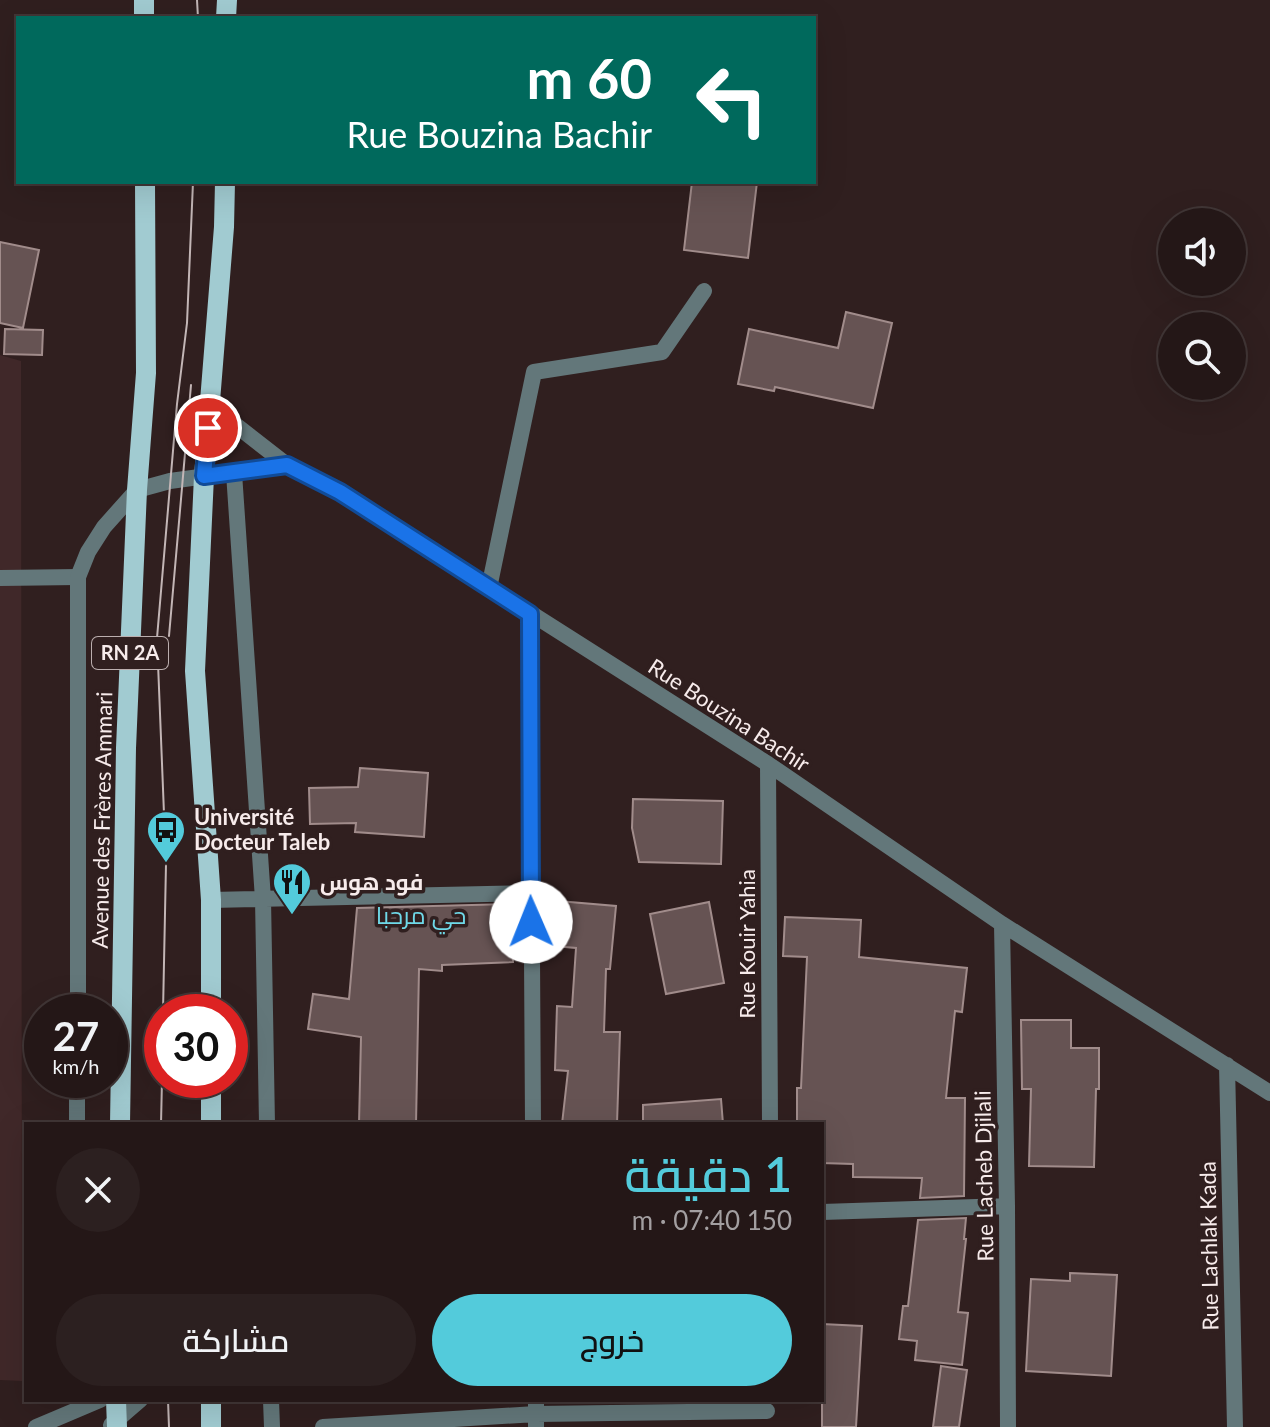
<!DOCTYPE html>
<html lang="ar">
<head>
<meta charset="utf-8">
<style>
  :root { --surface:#241717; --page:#2c2020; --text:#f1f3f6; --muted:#a39fa1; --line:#413636; --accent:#53cbdb }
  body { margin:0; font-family:Lato,Cairo,sans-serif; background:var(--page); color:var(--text); direction:rtl; height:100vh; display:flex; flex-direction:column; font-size:30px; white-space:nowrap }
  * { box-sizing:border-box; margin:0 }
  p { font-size:26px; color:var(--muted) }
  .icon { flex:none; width:44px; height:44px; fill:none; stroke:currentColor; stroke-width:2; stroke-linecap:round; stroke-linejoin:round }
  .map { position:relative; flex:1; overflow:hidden; direction:ltr }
  .sheet { position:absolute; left:24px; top:1122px; width:800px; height:280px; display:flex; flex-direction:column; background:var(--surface); border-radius:0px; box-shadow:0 8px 32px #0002,0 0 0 2px var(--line); direction:rtl }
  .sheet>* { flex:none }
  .top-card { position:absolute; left:16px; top:16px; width:800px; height:168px; border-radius:0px; box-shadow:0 8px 32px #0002,0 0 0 2px var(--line); direction:rtl; background:#00695c; color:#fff; overflow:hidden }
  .fabs { position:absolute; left:1158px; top:208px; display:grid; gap:16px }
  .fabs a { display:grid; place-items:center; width:88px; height:88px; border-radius:50%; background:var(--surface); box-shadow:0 8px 32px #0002,0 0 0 2px var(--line); font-size:40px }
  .speed { position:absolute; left:24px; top:994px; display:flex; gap:16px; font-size:40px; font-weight:700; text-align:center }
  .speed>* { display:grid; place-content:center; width:104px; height:104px; border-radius:50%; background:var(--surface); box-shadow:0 8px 32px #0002,0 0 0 2px var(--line); line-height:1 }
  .speed small { font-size:20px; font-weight:400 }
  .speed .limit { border:12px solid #d22; background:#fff; color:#111 }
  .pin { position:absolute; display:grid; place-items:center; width:68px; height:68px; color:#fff; margin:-34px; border:4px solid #fff; border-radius:50%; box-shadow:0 2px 8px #0007 }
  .me { position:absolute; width:88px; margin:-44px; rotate:359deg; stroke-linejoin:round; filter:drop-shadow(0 0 6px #0008) }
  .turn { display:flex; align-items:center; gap:28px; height:168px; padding:0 32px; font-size:36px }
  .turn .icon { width:104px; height:104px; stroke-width:2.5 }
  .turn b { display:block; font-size:56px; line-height:68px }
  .round { display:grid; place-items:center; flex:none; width:84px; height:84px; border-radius:42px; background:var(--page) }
  .overview { display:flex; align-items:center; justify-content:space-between; height:136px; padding:0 32px }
  h1 { font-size:48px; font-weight:600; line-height:60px; color:var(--accent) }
  .action { display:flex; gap:16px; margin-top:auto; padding:16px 32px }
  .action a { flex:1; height:92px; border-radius:48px; background:var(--accent); color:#111; font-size:32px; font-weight:600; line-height:92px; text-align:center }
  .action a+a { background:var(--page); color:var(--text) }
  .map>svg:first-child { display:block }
  .built { fill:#402829 }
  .building { fill:#665353; stroke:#a18c8b; stroke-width:2 }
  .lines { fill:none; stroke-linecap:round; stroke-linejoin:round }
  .service { stroke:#63777a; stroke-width:16 }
  .minor { stroke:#63777a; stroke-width:16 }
  .tertiary { stroke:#63777a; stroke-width:16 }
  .primary { stroke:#a1cbd1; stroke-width:20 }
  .tram { stroke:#c3b6b6; stroke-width:2 }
  .route-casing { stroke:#114b97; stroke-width:20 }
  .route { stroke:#1a73e8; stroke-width:14 }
  .labels { text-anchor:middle; stroke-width:7; stroke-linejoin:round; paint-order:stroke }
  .shield { fill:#301f1f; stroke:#bbaeae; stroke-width:2 }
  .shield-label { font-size:20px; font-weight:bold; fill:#f7ebeb }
  .street-label { font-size:22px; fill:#f7ebeb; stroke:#301f1f }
  .poi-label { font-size:22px; font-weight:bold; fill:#f7ebeb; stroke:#301f1f; text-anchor:start }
  .neighbourhood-label { font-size:24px; fill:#6fd9e8; stroke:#301f1f }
</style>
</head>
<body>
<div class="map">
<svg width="1270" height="1427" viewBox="0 0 1270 1427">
  <rect width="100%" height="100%" fill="#301f1f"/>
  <path class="built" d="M0,355L21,361L22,1381L0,1380Z"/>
  <path class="building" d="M692,182H757L748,258L684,250Z
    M0,242L39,250L23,328L0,323Z
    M846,312L892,323L873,408L775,387L774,391L738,384L749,329L838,348Z
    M5,329L43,330L42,355L4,354Z
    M360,768L428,773L424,837L355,832L356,823L310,824L309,788L358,787Z
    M633,799L723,801L721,864L639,862L632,828Z
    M558,901L616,906L610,969H606L604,1032H620L617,1124H562L568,1071L555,1070L557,1006L572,1007L576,948L554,946Z
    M709,902L724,983L666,994L650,914Z
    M510,904L513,962L442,965V971L419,969L416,1124H359L361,1037L308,1029L313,994L349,999L357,908Z
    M785,917L861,920L859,957L967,968L962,1012L955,1011L946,1098H965L964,1196L920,1198L922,1178L853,1177V1164L822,1163V1124H797V1088H801L807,957L783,956Z
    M1021,1020H1071V1048H1099V1089H1096L1094,1167L1029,1166L1031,1089H1022Z
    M721,1099L723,1124H643V1105Z
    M966,1218L964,1239H966L958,1312L968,1313L962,1365L915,1360L917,1341L899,1339L903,1306H908L918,1220Z
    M1070,1273L1117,1275L1111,1376L1026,1371L1031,1279L1070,1281Z
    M822,1324L862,1326L856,1427H822Z
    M941,1366L967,1370L959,1427H933Z"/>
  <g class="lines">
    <path class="service" d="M0,578L78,577"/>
    <path class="minor" d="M210,405L287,465
      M234,473L263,899L267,1124
      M489,588L534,372L662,352L704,291
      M530,614L533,1124
      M768,764L770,1124
      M211,900L530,893
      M1002,924L1007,1206L1008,1427
      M78,1012V577L88,552L104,527L137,490L170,481L287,465L340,492L768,764L1002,924L1270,1093
      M1227,1065L1235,1427
      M77,1124V1080
      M822,1212L1007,1206
      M271,1400L272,1427
      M536,1400V1427
      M323,1427L536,1414L767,1411"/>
    <path class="tertiary" d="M111,1425L140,1400
      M36,1427L100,1400"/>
    <path class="primary" d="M144,0V18
      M226,18L227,0
      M211,1012V900L195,671L204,476L224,227L225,182
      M120,1124L126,748L137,490L146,373L145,182
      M211,1124V1080
      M116,1400L117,1427
      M211,1400V1427"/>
    <path class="tram" d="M197,0L198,18
      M169,636L191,385
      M163,1012L166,864L157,638L177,404L187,323L193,182
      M161,1124L162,1080
      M168,1400L169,1427"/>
  </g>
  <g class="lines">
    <defs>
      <path id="route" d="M208,428L204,476L287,465L340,492L530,614L531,922"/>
    </defs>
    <use href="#route" class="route-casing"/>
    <use href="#route" class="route"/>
  </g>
  <defs>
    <symbol id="bus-pin" viewBox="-11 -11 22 30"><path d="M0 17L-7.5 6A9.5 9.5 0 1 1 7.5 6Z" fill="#53cbdb" stroke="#301f1f"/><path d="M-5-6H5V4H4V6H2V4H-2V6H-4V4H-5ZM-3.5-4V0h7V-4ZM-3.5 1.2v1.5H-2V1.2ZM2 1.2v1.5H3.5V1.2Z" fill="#111"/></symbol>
    <symbol id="restaurant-pin" viewBox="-11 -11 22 30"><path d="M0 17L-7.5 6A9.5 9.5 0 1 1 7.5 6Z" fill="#53cbdb" stroke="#301f1f"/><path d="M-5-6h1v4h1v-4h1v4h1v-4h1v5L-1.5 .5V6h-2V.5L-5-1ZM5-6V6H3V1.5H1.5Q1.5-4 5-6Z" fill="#111"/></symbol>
  </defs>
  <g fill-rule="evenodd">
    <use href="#bus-pin" x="144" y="808" width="44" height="60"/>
    <use href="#restaurant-pin" x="270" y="860" width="44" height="60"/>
  </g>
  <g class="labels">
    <rect class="shield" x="92" y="637" width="76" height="32" rx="6"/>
    <g class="shield-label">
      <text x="130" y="660">RN 2A</text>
    </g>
    <g class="street-label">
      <text transform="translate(729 715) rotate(33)" y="8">Rue Bouzina Bachir</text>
      <text transform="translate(102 820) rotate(-89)" y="8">Avenue des Frères Ammari</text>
      <text transform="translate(747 944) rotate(-90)" y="8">Rue Kouir Yahia</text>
      <text transform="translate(984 1176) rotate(-91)" y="8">Rue Lacheb Djilali</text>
      <text transform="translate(1209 1246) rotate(-91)" y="8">Rue Lachlak Kada</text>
    </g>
    <g class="poi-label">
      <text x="194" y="825">Université<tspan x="194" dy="25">Docteur Taleb</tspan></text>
      <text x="320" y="890">فود هوس</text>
    </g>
    <g class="neighbourhood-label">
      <text x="421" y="924">حي مرحبا</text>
    </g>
  </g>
</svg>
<div class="fabs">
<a><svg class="icon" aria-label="sound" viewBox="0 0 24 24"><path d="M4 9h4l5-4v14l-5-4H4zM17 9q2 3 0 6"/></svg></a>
<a><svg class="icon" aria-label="search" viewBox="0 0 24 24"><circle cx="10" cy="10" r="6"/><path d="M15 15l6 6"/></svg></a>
</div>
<div class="speed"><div>27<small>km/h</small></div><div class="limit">30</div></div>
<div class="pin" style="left:208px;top:428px;background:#d93025"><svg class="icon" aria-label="arrive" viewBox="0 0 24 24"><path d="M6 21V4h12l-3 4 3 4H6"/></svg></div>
<svg class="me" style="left:531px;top:922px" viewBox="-20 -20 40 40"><circle r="19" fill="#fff"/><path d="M0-13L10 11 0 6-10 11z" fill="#1a73e8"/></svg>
<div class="top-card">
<div class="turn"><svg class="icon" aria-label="left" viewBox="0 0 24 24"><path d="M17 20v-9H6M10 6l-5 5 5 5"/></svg><div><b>60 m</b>Rue Bouzina Bachir</div></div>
</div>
<section class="sheet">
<div class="overview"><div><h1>1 دقيقة</h1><p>150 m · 07:40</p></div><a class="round"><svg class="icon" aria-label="close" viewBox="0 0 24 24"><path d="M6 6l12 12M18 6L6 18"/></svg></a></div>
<div class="action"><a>خروج</a><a>مشاركة</a></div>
</section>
</div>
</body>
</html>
